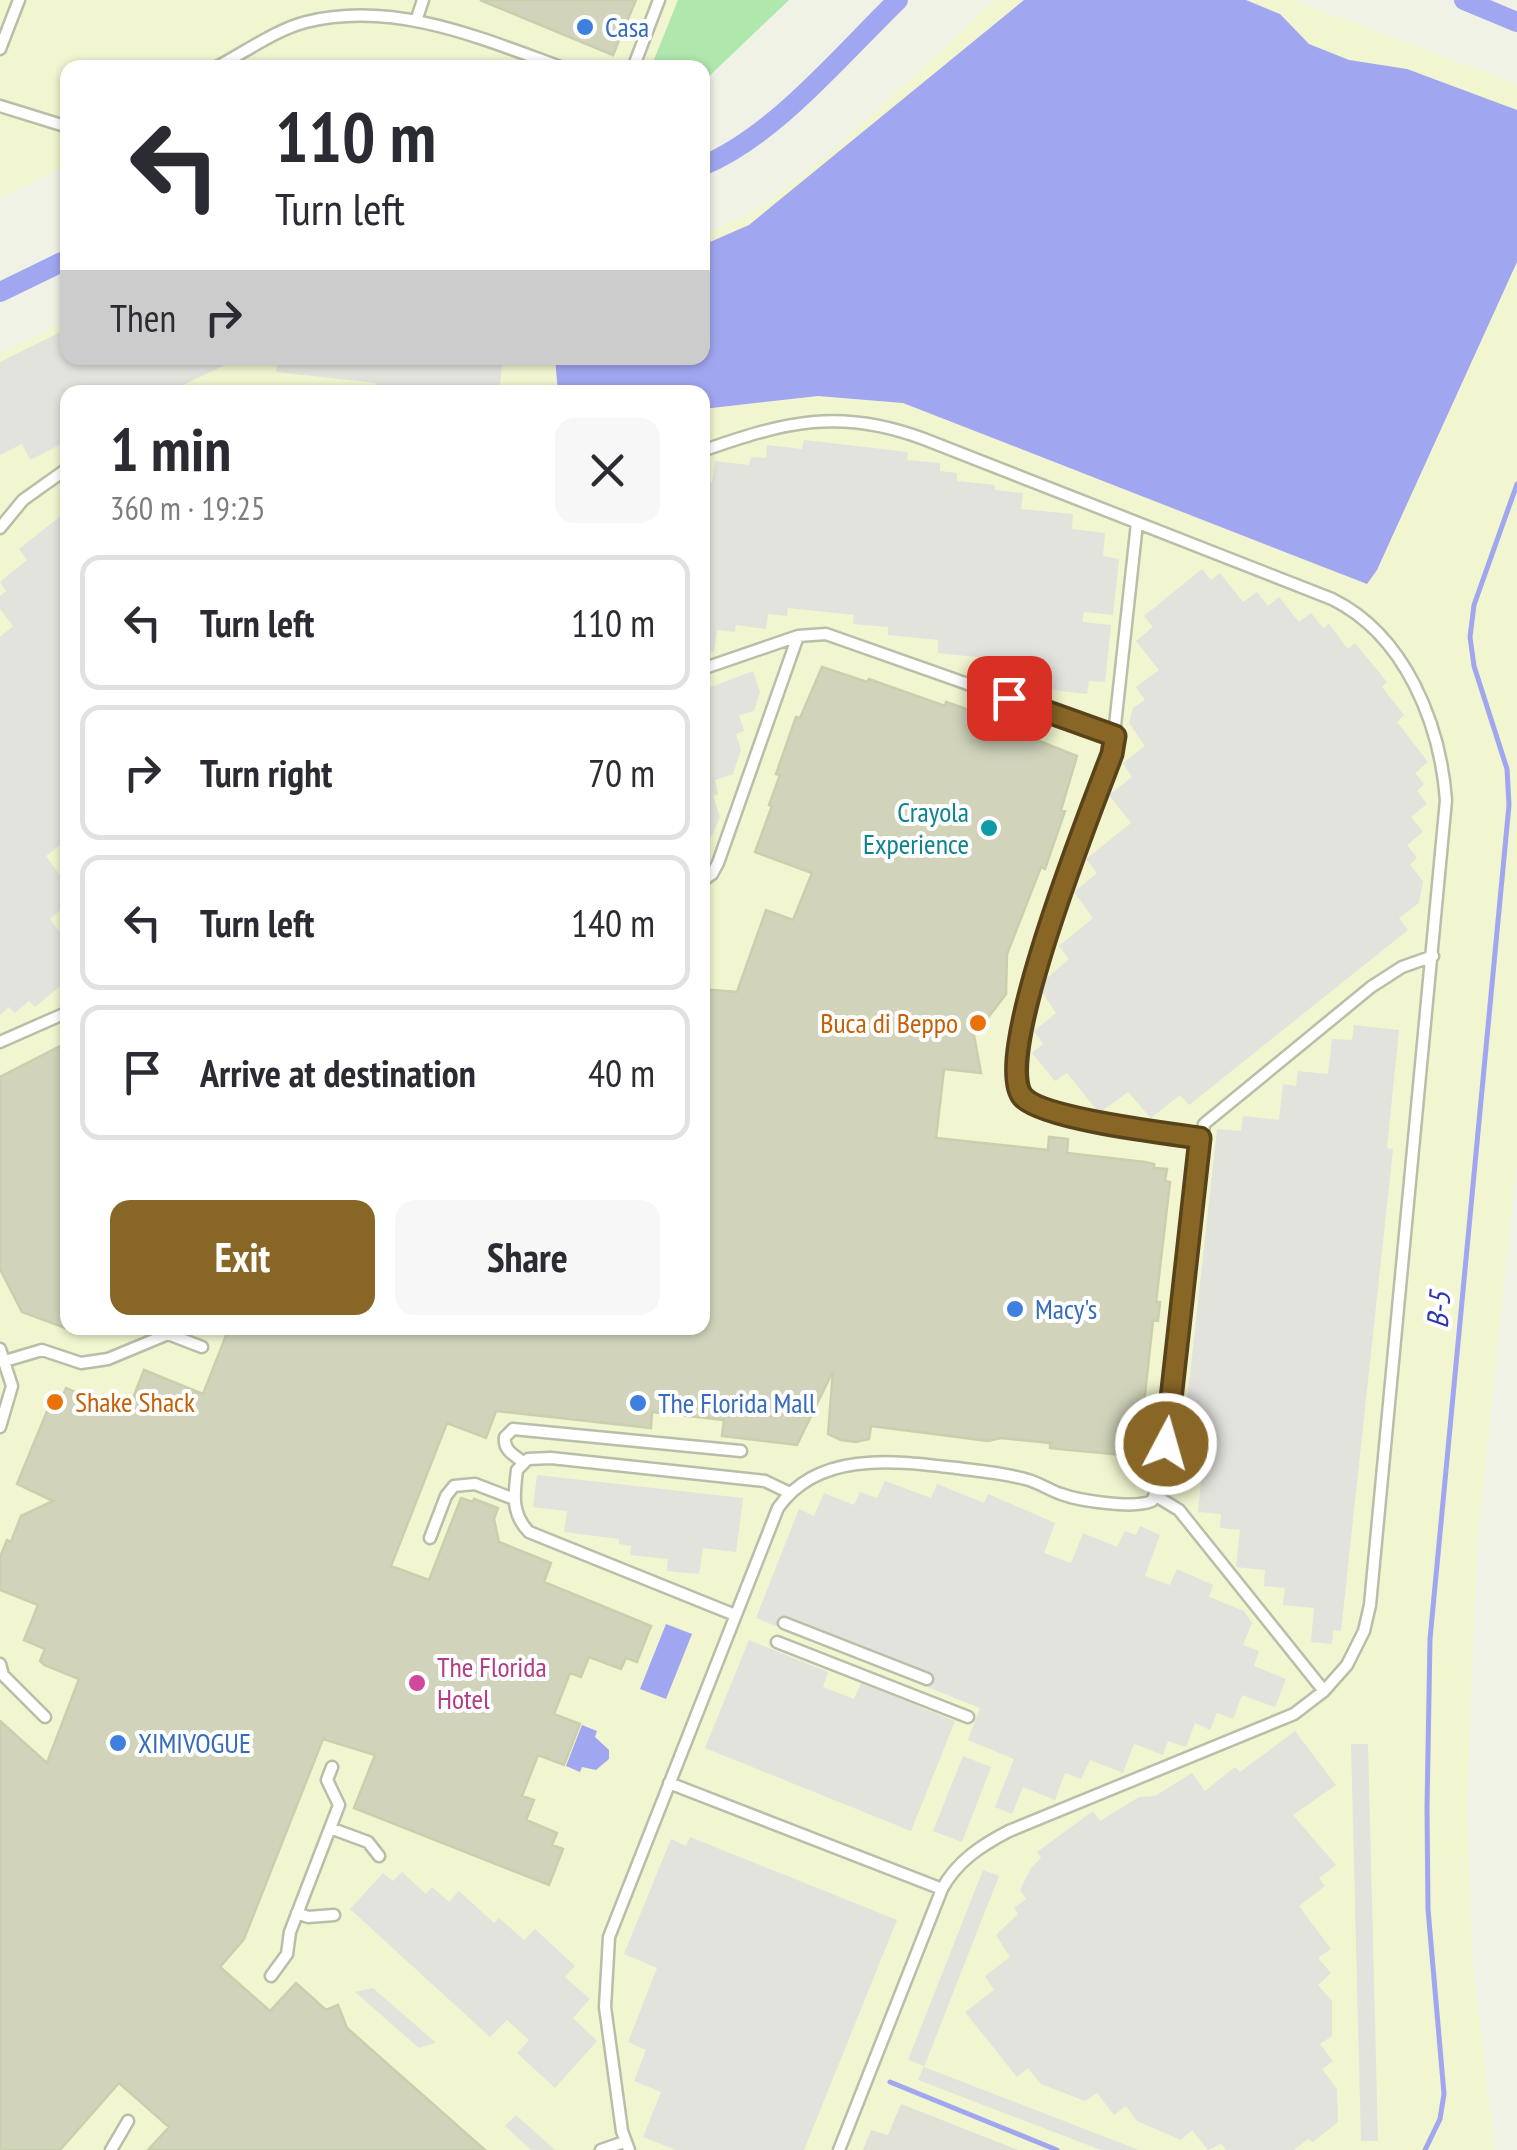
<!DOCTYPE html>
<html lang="en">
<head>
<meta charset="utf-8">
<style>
  :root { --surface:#fff; --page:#f7f7f7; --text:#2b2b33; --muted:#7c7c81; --line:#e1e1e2; --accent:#886626 }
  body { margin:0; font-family:"PT Sans Narrow",sans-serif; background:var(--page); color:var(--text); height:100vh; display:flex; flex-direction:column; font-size:38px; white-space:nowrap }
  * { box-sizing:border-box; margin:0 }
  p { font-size:32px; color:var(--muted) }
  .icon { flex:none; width:55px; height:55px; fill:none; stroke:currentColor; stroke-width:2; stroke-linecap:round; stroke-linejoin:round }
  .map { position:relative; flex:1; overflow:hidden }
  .sheet { position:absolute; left:60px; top:385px; width:650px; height:950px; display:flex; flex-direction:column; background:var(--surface); border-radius:20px; box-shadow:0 2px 8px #0004 }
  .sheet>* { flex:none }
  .hud { position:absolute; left:60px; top:60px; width:650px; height:305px; border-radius:20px; box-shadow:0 2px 8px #0004; background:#fff; color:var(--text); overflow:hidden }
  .pin { position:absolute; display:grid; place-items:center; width:85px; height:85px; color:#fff; margin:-42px; border-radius:20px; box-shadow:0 5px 15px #0006 }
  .me { position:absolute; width:110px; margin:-55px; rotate:6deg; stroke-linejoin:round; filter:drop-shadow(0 0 8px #0008) }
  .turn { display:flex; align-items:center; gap:35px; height:210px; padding:0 50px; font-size:45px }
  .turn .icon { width:130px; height:130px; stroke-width:2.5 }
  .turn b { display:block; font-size:70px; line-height:85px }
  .then { display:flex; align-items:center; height:95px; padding:0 50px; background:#0003; gap:20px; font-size:38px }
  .round { display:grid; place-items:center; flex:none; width:105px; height:105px; border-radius:20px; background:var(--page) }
  .overview { display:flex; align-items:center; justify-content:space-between; height:170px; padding:0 50px }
  h1 { font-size:60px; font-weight:700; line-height:75px }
  .primary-button { display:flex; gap:20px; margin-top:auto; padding:20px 50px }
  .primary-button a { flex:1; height:115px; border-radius:20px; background:var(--accent); color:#fff; font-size:40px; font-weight:700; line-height:115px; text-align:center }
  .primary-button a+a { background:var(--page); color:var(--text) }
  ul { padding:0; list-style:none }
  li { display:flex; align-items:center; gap:30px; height:135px; margin:0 20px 15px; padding:0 30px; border:5px solid var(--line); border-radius:20px }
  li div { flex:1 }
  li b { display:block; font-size:38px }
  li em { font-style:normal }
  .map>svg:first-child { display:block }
  .commercial { fill:#f1f5d0; fill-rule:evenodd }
  .industrial { fill:#e1e1d7 }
  .green { fill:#afe7ad }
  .parking { fill:#e2e3dd }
  .water { fill:#a1a6f0 }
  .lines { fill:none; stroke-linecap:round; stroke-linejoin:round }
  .stream { stroke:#a1a6f0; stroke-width:5 }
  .canal { stroke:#a1a6f0; stroke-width:20 }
  .building { fill:#d1d4ba; stroke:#cacfae; stroke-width:2.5 }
  .service-casing { stroke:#b9bea8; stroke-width:15 }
  .service { stroke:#fff; stroke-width:10 }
  .route-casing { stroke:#584219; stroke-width:25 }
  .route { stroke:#886626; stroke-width:18 }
  .shop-dot { fill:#3f7fe0; stroke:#fff; stroke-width:4 }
  .culture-dot { fill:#0f9aa8; stroke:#fff; stroke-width:4 }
  .food-dot { fill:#e8710a; stroke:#fff; stroke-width:4 }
  .hotel-dot { fill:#d1479c; stroke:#fff; stroke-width:4 }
  .labels { text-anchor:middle; stroke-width:8; stroke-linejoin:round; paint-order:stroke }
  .shop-label { font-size:28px; fill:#366cbe; stroke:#fff; text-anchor:start }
  .culture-label { font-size:28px; fill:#0d838f; stroke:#fff; text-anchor:end }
  .food-label { font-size:28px; fill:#c56008; stroke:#fff; text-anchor:end }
  .hotel-label { font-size:28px; fill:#b23c85; stroke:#fff; text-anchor:start }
  .water-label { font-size:30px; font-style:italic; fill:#2e35b0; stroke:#fff }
</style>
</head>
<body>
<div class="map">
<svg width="1517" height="2150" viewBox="0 0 1517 2150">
  <rect width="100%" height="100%" fill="#eff2e5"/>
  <path class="commercial" d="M0,0H678L651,67L68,68L67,165L0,198Z
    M995,0H1294L1517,84V1161L1477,1545L1467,1807L1473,1966L1495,2150H1018L901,2104L888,2135L871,2130L863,2150H0V354L67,321L68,358H702L703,235L756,210L798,179L840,145ZM68,392H702V1328H68Z"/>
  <path class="industrial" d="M901,2104L1018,2150H863L871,2130L888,2135Z"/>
  <path class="green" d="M678,0H789L703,82L702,68L651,67Z"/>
  <path class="parking" d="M67,329L68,358H240L168,392H68L67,441L30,460L22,444L0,455V362Z
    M278,358H503L499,392L376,391V383L276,372Z
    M804,440L908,452L907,460L940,463V471L957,473V481L995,485V490L1023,493L1021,509L1073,514L1072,529L1105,533L1103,556L1119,559L1113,615L1084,612L1082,622L1111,625L1105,682L1089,681L1087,694L1037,688V679L985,674L986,658L938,653V640L888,635V627L853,624L854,615L788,608L787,616L768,614L766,629L736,625L735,632L717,630L714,652L703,650V482L712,483L715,461L749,465L751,457L766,458L767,445L802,449Z
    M67,511L68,818L60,824L67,834V840L46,856L67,885V904L50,919L67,941V989L64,992L59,987L35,1007L29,1001L15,1013L9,1007L0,1015V637L13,626L0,609V596L6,591L0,582L27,560L19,549Z
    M1202,569L1211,580L1220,573L1243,602L1257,592L1268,606L1279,597L1299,622L1311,613L1323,628L1329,624L1348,649L1355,643L1387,682L1382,687L1404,715L1397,722L1428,762L1415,773L1424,784L1417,791L1427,804L1411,817L1423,832L1407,845L1417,858L1410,865L1423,881L1419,903L1399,918L1408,930L1189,1105L1180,1095L1151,1118L1128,1092L1099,1113L1067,1073L1055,1081L1032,1053L1043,1044L1034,1031L1056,1013L1038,986L1069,959L1059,946L1093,918L1074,892L1097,873L1086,859L1131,823L1109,795L1132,777L1123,763L1145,746L1129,723L1133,708L1145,700L1136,687L1159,670L1136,641L1153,627L1144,616Z
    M753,671L760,692L754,711L739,715L744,731L736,734L741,750L733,774L715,780L718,794L713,796L720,817L712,836L703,839V690Z
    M1354,1025L1399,1030L1387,1148L1393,1149L1341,1631L1333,1630L1332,1644L1311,1642L1314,1608L1283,1605L1285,1588L1264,1586L1265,1570L1236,1567L1240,1530L1220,1528L1221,1514L1198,1512L1202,1474L1188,1472L1189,1458L1181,1457L1217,1129L1241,1131L1243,1116L1279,1120L1283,1084L1296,1086L1298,1071L1328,1074L1332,1039L1352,1040Z
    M537,1475L743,1498L736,1552L703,1548L699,1574L667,1571L668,1559L630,1555L631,1546L619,1544V1539L564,1532L567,1511L533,1507Z
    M885,1481L931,1498L937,1484L984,1503L988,1494L1055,1523L1044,1553L1071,1563L1083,1533L1117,1547L1125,1531L1136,1535L1140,1526L1160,1535L1145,1576L1170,1585L1177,1569L1213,1585L1209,1597L1244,1611L1252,1623L1243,1645L1259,1651L1254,1666L1286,1679L1275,1707L1242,1695L1233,1719L1217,1713L1210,1730L1195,1723L1186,1747L1168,1741L1163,1755L1134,1744L1123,1773L1090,1760L1081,1779L1065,1773L1055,1800L1023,1787L1012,1814L995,1807L1014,1759L968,1740L980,1708L756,1618L799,1509L814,1516L824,1493L854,1505L860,1492L877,1498Z
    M749,1640L828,1672L823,1687L854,1699L861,1683L955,1721L911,1831L705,1748Z
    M1295,1731L1336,1785L1293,1815L1336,1865L1319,1878L1325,1886L1299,1906L1331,1949L1318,1958L1331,1973L1318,1985L1332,2001V2036L1320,2044L1333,2061L1322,2069L1337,2089L1338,2122L1313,2142L1308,2139L1294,2150H1226L1221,2144L1208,2150L1192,2130L1181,2140L1137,2121L1126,2106L1114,2115L1097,2093L1085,2101L1041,2084L1028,2068L1017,2077L965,2012L994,1990L985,1976L1010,1957L996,1935L1018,1914L1014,1908L1026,1899L1020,1890L1031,1868L1041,1858L1037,1852L1093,1811L1100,1821L1139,1797L1155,1796L1192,1773L1205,1791L1235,1767L1240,1772Z
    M1351,1744H1368L1378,2141H1361Z
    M963,1756L991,1767L962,1842L933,1831Z
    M690,1837L897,1920L804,2150H676L643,2137L661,2092L634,2081L646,2050L628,2042L657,1968L624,1954L671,1839L686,1846Z
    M983,1870L999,1876L924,2067L1139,2150H1101L918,2080L924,2066L908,2060Z
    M402,1872L426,1894L432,1887L449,1902L459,1891L494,1923L499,1918L524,1940L535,1929L575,1966L565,1977L590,1999L573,2018L597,2041L555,2088L517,2053L529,2040L507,2020L490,2037L350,1909L383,1873L393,1881Z
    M373,1988L435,2042V2043L419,2048L355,1992Z
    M516,2115L555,2150H531L505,2126Z"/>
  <path class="water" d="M1024,0H1246L1280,14L1309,44L1349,60L1407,69L1517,110V262L1377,570L1367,584L903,403L818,396L703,409L702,392H558L555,358H702L703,245L749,225Z
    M666,1624L692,1634L666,1699L640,1689Z
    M582,1725L597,1731L595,1737L609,1750V1759L596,1770L582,1767L580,1772L566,1766Z"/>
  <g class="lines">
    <path class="stream" d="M890,2082L1057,2150
      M1425,2150L1440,2119L1444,2094L1428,1909L1427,1808L1430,1639L1509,805L1507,769L1474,666L1470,637L1474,605L1517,484"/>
    <path class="canal" d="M1464,0L1517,22
      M702,166C775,136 841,55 898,0
      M0,292L68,259"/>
  </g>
  <path class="building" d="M480,0H636L613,55Z
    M822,667L867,682L869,679L945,706L946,702L1004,722L1002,726L1077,756L1061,810L1065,811L1045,869L1041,867L1007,954L1006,994L987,1019L984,1031L973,1030L981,1073L944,1069L936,1138L1048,1150L1049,1137L1068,1139L1067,1153L1145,1162L1154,1164V1168L1167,1169L1165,1181L1170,1182L1156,1302H1160L1158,1321L1153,1320L1140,1441L1135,1440L1134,1453L1122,1452V1455L1059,1449L1050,1448V1443L1001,1438L988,1441L871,1426L869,1439L856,1442L841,1440L828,1434L833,1371L797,1445L722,1436L724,1420L652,1412L651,1428L496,1411L486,1438L447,1423L391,1566L429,1580L461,1498L473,1502L474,1499L498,1508L494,1519L499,1542L551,1563L544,1582L651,1626L637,1662L626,1658L621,1669L589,1657L581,1677L570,1673L554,1714L580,1724L564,1765L538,1755L522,1796L534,1800L526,1820L557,1833L552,1845L563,1849L549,1885L354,1808L375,1755L323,1739L244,1939L220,1967L270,2011L296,1983L326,2010L338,2005L347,2028L485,2150H148L169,2127L119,2083L60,2150H0V1721L47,1763L79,1679L44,1665L40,1661L45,1649L24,1640L38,1605L0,1590V1557L7,1540L11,1542L21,1516L53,1501L17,1484L55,1392L63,1395L66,1388L127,1413L144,1370L203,1394L229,1328H702V989L737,992L766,910L793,920L812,873L755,852L772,806L769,805L780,775L776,774L796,717L800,718Z
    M68,1042V1329L22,1312L0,1269V1077Z"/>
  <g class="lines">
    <defs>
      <path id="service" d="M416,21L423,0
        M0,49L19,0
        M215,68C242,54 277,29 306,22C394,0 481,38 563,68
        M633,68L659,0
        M0,106L68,127
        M702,451C784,422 840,407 924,439L1332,599C1405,635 1440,723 1446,800L1370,1605L1364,1631L1347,1665L1324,1691L1294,1714L1009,1831C982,1845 957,1861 942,1889L839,2150
        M1137,523L1112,753L1031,984C1024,1008 1006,1070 1019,1092C1035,1118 1166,1133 1200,1138
        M0,528L23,500L68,468
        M702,669L798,636L826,634L1115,736
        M702,881L712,874L718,863L798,636
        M0,1042L68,1012
        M0,1349L12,1386L0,1427
        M5,1361L42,1350L81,1363L108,1359L168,1334L202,1347
        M523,1462C514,1455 503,1450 505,1437L513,1429L741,1451
        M1156,1496L1179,1510L1324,1691
        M430,1538L446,1496L454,1486L475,1484L514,1499
        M735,1615L529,1532C511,1514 514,1494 517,1470L528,1459L551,1458L765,1481L790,1493
        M784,1623L927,1679
        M777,1642L968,1717
        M0,1664L3,1675L45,1717
        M669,1783L942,1889
        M330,1828L368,1842L379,1856
        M297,1913L308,1917L334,1915
        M271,1976L287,1954L290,1932L339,1805L327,1780L332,1767
        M111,2150L128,2121
        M601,2150L624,2142
        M629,2150L622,2131L605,2007L609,1937L778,1508C818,1450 896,1461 956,1468C979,1471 1003,1473 1025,1479C1038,1482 1049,1490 1061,1494C1080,1501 1134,1509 1152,1501L1162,1478L1204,1124L1371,987L1402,967L1433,956"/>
    </defs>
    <use href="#service" class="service-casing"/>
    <use href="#service" class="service"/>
  </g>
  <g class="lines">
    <defs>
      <path id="route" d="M1009,698L1115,736L1112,754C1093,805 990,1060 1023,1097C1043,1119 1165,1133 1200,1138L1166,1444"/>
    </defs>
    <use href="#route" class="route-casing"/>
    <use href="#route" class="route"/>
  </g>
  <g class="shop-dot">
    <circle cx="585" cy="27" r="10"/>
    <circle cx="1015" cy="1309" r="10"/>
    <circle cx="638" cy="1403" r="10"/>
    <circle cx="118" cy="1743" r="10"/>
  </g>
  <circle class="culture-dot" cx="989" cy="828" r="10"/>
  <g class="food-dot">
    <circle cx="978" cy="1023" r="10"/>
    <circle cx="55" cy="1402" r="10"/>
  </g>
  <circle class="hotel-dot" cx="417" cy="1683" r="10"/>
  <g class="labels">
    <g class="shop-label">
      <text x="605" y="37">Casa</text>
      <text x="1035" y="1319">Macy's</text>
      <text x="658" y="1413">The Florida Mall</text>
      <text x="138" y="1753">XIMIVOGUE</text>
    </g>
    <g class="culture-label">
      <text x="969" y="822">Crayola<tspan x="969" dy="32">Experience</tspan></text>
    </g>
    <g class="food-label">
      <text x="958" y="1033">Buca di Beppo</text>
      <text x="75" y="1412" text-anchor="start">Shake Shack</text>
    </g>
    <g class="hotel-label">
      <text x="437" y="1677">The Florida<tspan x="437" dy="32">Hotel</tspan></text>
    </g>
    <g class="water-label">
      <text transform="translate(1439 1310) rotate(-85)" y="10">B-5</text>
    </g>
  </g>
</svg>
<div class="pin" style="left:1009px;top:698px;background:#d93025"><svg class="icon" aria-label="arrive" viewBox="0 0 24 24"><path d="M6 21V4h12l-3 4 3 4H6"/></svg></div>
<svg class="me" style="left:1166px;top:1444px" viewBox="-20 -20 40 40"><circle r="17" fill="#886626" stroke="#fff" stroke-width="3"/><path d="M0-11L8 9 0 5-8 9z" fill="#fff"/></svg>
<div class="hud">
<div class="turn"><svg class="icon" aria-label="left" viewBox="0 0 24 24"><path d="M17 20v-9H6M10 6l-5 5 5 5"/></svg><div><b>110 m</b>Turn left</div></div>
<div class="then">Then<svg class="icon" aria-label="right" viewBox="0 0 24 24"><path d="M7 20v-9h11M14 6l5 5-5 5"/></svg></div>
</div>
<section class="sheet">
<div class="overview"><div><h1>1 min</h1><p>360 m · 19:25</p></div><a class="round"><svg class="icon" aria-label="close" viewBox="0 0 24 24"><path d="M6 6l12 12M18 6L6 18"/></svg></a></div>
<ul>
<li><svg class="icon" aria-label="left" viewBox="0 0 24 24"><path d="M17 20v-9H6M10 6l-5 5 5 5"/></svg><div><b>Turn left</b></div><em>110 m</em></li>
<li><svg class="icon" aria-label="right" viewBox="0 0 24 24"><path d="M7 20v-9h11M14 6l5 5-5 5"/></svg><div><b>Turn right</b></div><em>70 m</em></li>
<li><svg class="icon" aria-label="left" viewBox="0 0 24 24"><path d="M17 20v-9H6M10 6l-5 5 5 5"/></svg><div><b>Turn left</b></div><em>140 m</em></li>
<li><svg class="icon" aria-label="arrive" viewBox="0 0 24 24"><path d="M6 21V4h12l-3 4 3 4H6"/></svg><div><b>Arrive at destination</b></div><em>40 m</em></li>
</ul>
<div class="primary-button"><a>Exit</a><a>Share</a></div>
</section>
</div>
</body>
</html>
